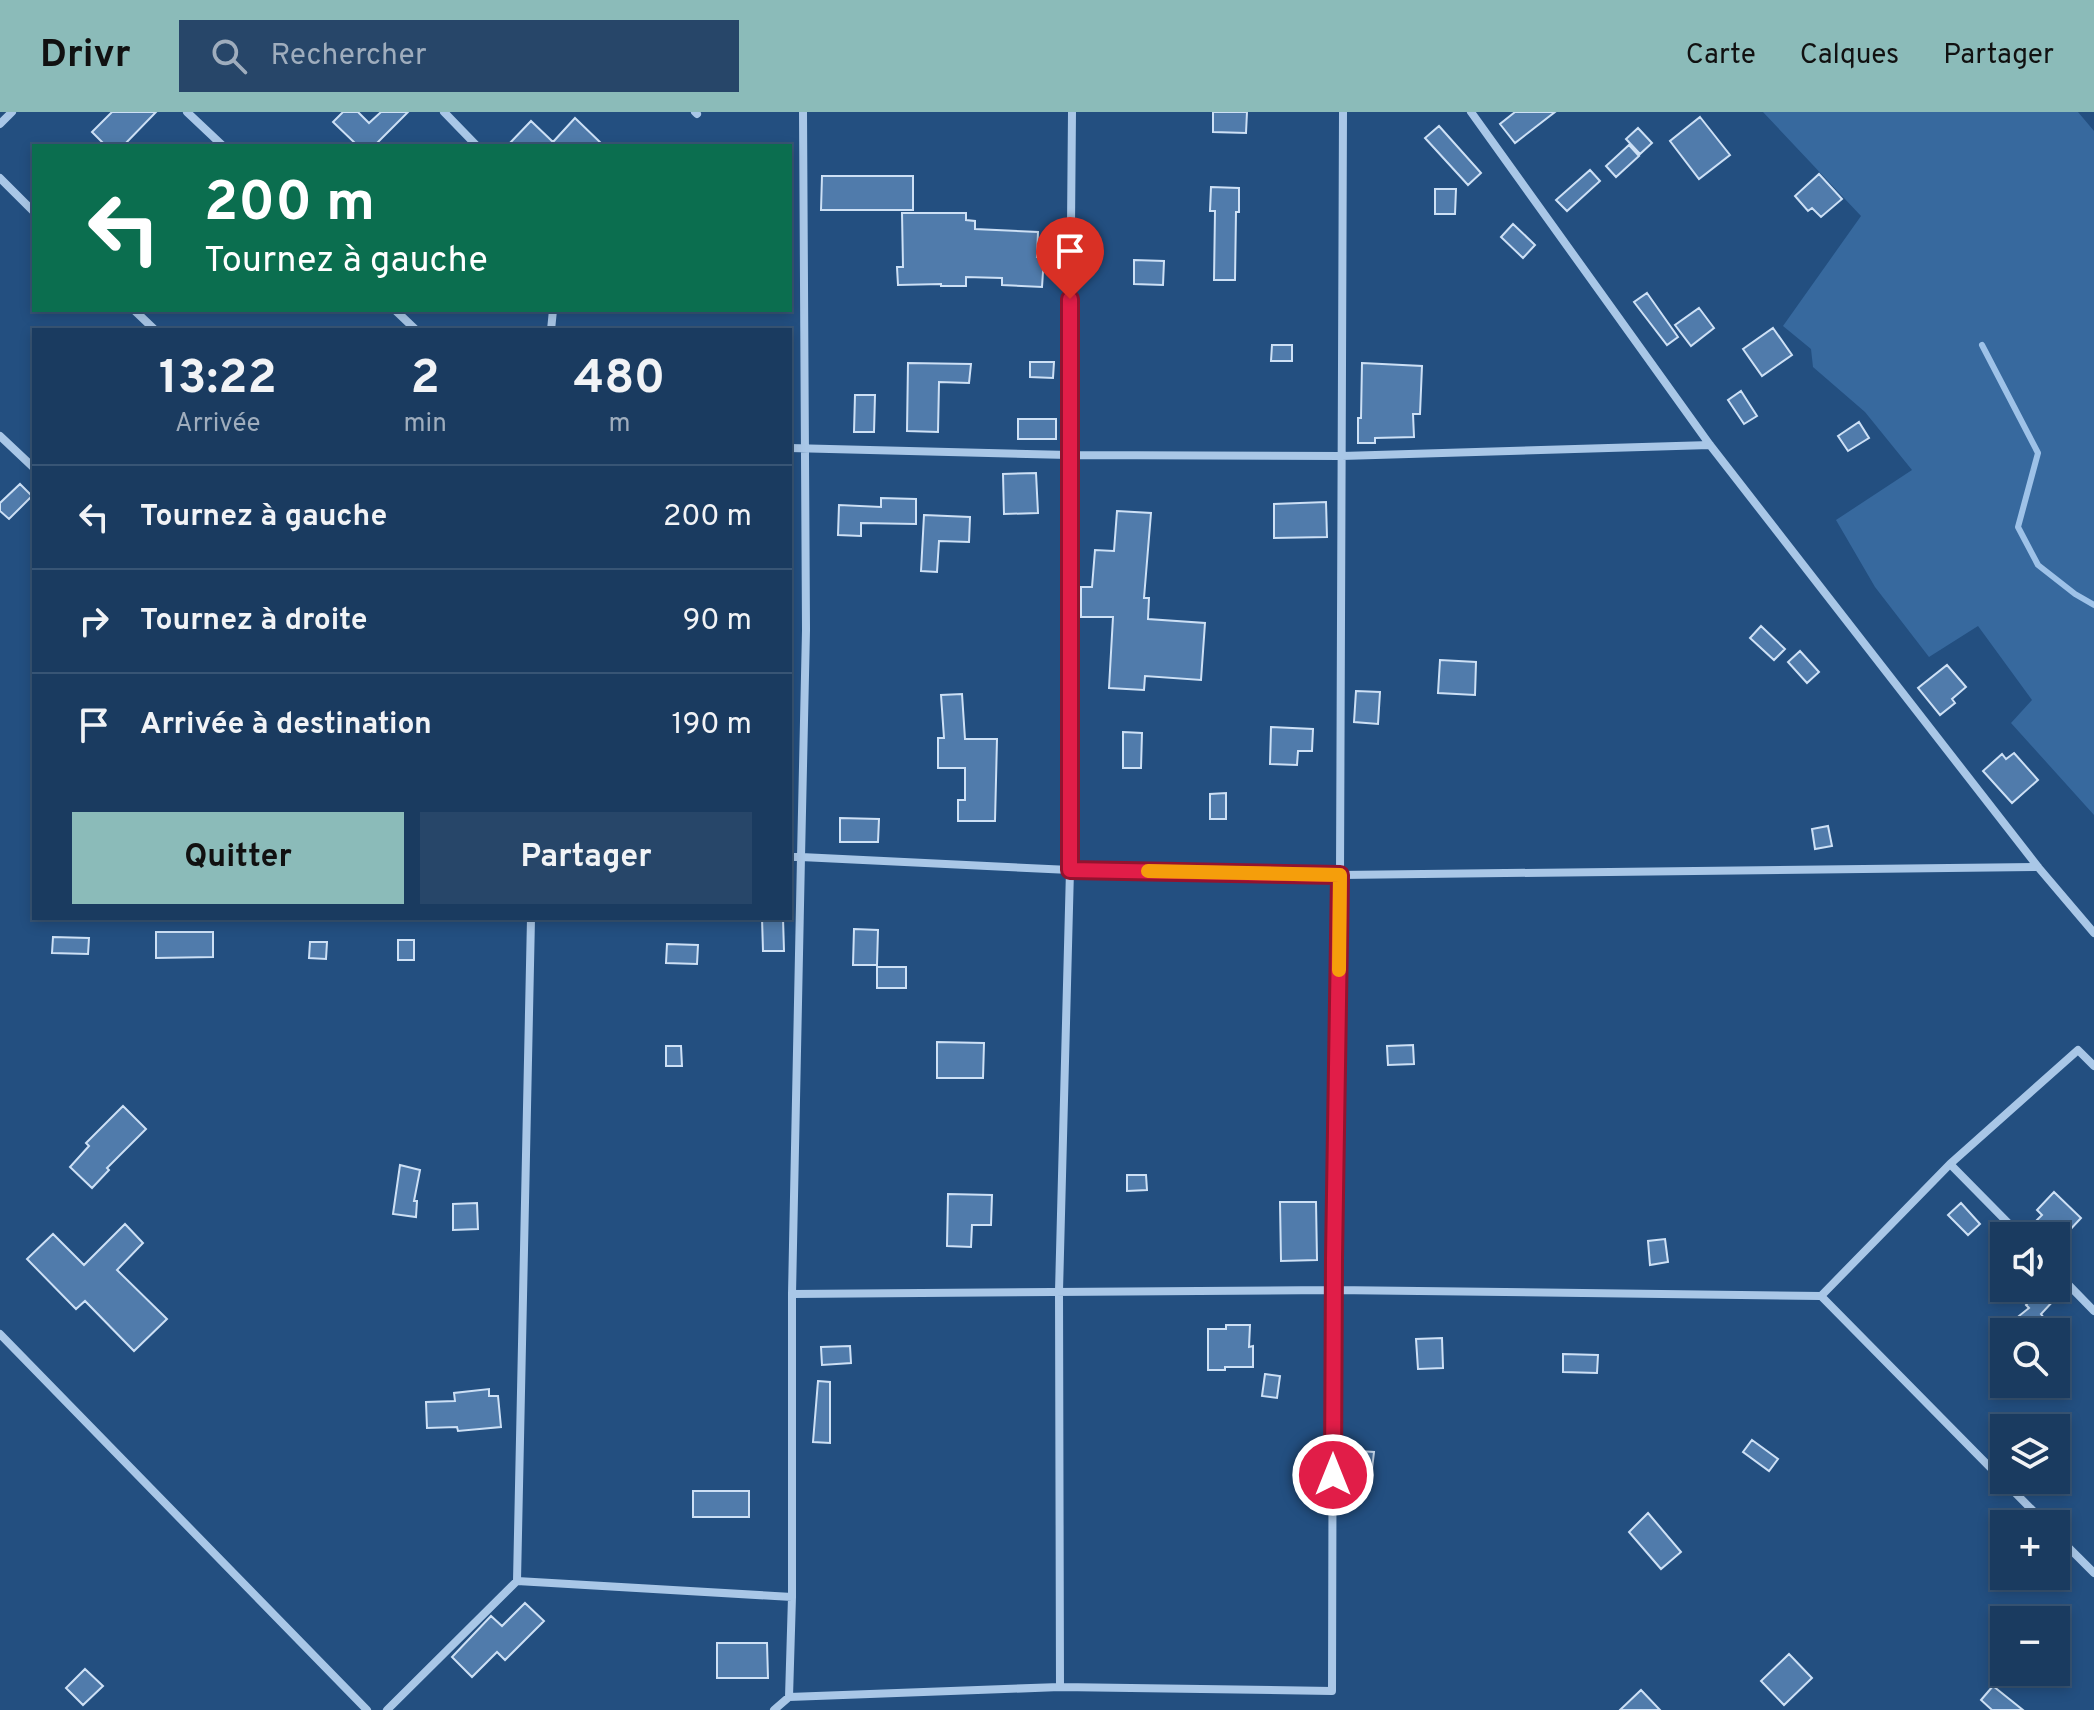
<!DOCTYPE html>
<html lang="fr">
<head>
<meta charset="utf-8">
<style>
  :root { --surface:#1a3b60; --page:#274669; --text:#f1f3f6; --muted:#9fadbd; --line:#385575; --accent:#8bbbb9 }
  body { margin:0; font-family:Overpass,sans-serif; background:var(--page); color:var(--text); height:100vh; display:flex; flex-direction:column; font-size:30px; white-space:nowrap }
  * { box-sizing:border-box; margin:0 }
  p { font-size:26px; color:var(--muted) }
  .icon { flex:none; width:44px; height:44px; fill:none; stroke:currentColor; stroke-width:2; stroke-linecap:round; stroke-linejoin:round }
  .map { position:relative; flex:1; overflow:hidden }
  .drawer { position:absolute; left:32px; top:216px; width:760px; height:592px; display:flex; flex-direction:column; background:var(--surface); border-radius:0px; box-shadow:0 4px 12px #0003,0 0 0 2px var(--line) }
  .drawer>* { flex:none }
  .guide { position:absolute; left:32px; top:32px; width:760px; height:168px; border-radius:0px; box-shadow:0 4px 12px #0003,0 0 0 2px var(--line); background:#0b6e4f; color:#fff; overflow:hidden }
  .controls { position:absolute; left:1990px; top:1110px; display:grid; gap:16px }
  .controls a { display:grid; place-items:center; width:80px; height:80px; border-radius:0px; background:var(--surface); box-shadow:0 4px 12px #0003,0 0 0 2px var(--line); font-size:40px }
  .pin { position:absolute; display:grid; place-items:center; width:68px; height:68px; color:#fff; margin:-82px -34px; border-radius:50% 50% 50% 0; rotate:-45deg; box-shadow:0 0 8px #0007 }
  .pin .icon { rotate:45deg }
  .me { position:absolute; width:88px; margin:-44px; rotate:0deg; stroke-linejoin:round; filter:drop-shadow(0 0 6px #0008) }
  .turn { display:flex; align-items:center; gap:28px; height:168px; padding:0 40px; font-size:36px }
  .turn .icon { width:104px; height:104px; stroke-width:2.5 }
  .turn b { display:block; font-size:56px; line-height:68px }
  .eta { display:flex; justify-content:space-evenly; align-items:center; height:136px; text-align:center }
  .eta b { font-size:48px; font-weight:700; line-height:56px }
  .action { display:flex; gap:16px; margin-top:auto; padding:16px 40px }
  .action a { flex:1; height:92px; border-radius:0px; background:var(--accent); color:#111; font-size:32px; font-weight:700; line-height:92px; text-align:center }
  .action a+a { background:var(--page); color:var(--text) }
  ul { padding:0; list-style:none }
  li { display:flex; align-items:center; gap:24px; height:104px; padding:0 40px; border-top:2px solid var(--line) }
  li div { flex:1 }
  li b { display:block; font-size:30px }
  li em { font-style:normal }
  header { display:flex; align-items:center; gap:48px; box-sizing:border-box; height:112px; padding:0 40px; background:var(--accent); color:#111 }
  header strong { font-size:38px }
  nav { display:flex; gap:44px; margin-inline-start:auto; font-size:28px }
  .search { width:560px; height:72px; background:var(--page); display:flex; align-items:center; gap:20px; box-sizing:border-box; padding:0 28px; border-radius:0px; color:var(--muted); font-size:30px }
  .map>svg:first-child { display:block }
  .green { fill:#37699e }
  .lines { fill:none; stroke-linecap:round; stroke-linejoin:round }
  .stream { stroke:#9ec2e8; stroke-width:6 }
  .building { fill:#507bab; stroke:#cde0f5; stroke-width:2 }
  .minor { stroke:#a9c7e7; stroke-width:8 }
  .route-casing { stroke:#92132f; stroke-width:20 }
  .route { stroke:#e11d48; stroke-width:14 }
  .slow { stroke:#f59e0b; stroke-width:14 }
</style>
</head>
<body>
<header>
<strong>Drivr</strong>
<div class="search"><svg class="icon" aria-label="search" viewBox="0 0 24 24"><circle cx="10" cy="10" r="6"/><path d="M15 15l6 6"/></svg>Rechercher</div>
<nav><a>Carte</a><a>Calques</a><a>Partager</a></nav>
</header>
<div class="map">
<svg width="2094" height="1598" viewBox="0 0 2094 1598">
  <rect width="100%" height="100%" fill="#234f80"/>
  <path class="green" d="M1763,0H2078L2094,19V703L2011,611L2032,588L1978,514L1929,545L1875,475L1836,408L1912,358L1865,300L1813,255L1811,237L1783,214L1861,104Z"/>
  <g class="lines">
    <path class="stream" d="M1982,233L2038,341L2018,415L2038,453L2075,482L2094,493"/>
  </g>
  <path class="building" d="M112,0H156L123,34H106L92,20Z
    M343,0H358L369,11L381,0H408L374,34H358L333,10Z
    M1213,0H1247L1246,21L1213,20Z
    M1515,0H1555L1515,31L1500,12Z
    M1700,5L1730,43L1699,67L1670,29Z
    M575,6L604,34H507L531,9L553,30Z
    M1439,14L1481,61L1468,73L1425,26Z
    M1638,16L1652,31L1640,42L1626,27Z
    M1629,33L1639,44L1616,65L1606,54Z
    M1590,58L1600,69L1567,99L1556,88Z
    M1819,62L1842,87L1821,105L1812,96L1808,99L1795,84Z
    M822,64H913V98H821Z
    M1211,75L1239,76V100H1236L1235,168H1214L1215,99H1210Z
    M1435,77H1456L1455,102H1435Z
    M902,101H966V108L975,109V117L1038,120L1037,145H1044L1042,175L1002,173V166L966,165V174H941V172L898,173L897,155H903Z
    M1513,112L1535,133L1523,146L1501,125Z
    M1134,148L1164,149L1163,173L1134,172Z
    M1647,181L1678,225L1667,233L1634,190Z
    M1699,196L1714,216L1691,234L1675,213Z
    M1773,216L1792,243L1762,264L1743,237Z
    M1272,233H1292V249H1271Z
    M1030,250H1054L1053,266L1030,265Z
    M908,251L971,252L969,271L939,270L938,320L907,319Z
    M1362,251L1422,254L1420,302H1413L1414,325L1375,326V331H1358V306H1361Z
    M1741,279L1757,304L1744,312L1728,288Z
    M855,283H875L874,320H854Z
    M1018,307H1056V327H1018Z
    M1859,310L1869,326L1848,339L1838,324Z
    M1036,361L1038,401L1004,402L1003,362Z
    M20,372L32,384L9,407L0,399V391Z
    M881,386L916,387V412L861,411V424L838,423L839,393L881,395Z
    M1326,390L1327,425L1274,426V392Z
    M1117,399L1151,401L1144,486H1149L1148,507L1205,511L1201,568L1145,564L1144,578L1109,576L1113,505H1081V475H1092L1095,438L1114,439Z
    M924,403L970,405L969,430L939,429L937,460L921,459Z
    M1761,514L1785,537L1774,548L1750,526Z
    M1800,539L1819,560L1807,571L1788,550Z
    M1440,548L1476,550L1475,583L1438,581Z
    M1947,553L1966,575L1952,587L1955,591L1940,603L1918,576Z
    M1356,579L1380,580L1378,612L1354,610Z
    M962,582L965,627H997L995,709H958V688H965V656H938V626H944L941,583Z
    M1271,615L1313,617L1312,639H1298L1297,653L1270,652Z
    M1123,620L1142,621L1141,656H1123Z
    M2014,641L2038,668L2012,691L1983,659L2002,642L2006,647Z
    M1226,681V707H1210V682Z
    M840,706L879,707L878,730H840Z
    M1828,714L1832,734L1815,737L1812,717Z
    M762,806H783L784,839H763Z
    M854,817L878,818L877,853H853Z
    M156,820H213V845L156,846Z
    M53,825L89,826L88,842L52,841Z
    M398,828H414V848H398Z
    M310,830H327L326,847L309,846Z
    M667,832L698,833L697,852L666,851Z
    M877,855H906V876H877Z
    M937,930L984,931L983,966H937Z
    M1413,933L1414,952L1388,953L1387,934Z
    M666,934H681L682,954H666Z
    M123,994L146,1017L107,1056L109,1058L92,1076L70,1055L89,1034L86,1031Z
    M400,1053L420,1058L414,1089H417L416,1105L393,1102Z
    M1127,1063H1146L1147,1078L1127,1079Z
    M2054,1080L2081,1106L2067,1121L2063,1117L2056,1124H2049L2035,1110L2042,1103L2037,1098Z
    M948,1082L992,1083L991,1113H972L971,1135L947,1134Z
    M1280,1090H1316L1317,1148L1281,1149Z
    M477,1091L478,1117L453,1118V1092Z
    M1961,1091L1980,1112L1968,1123L1948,1103Z
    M125,1112L143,1131L117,1158L167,1207L134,1239L85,1189L76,1197L27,1147L53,1122L84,1153Z
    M1665,1127L1668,1150L1650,1153L1648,1129Z
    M2042,1176L2055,1187L2041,1202L2055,1220H1999L2029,1196L2026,1193Z
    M1226,1213H1250L1249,1235L1253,1234V1255H1225V1258H1208V1217H1226Z
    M1442,1226L1443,1256L1418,1257L1416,1227Z
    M850,1234L851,1251L822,1253L821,1235Z
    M1563,1242L1598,1243L1597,1261L1563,1260Z
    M1265,1262L1280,1264L1277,1286L1262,1284Z
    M818,1269L830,1270V1331L813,1330Z
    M489,1277V1284H498L501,1315L458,1319L457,1315L427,1316L426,1290L455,1289L454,1281Z
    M1752,1328L1778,1347L1769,1359L1743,1340Z
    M1358,1339L1374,1340L1372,1357L1357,1356Z
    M693,1379H749V1405H693Z
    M1648,1401L1681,1440L1661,1457L1629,1420Z
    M525,1491L544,1509L505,1548L497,1540L472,1565L452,1545L491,1504L502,1514Z
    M717,1531H767L768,1566H717Z
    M1789,1542L1812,1566L1784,1593L1761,1569Z
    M85,1557L103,1574L83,1593L66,1576Z
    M1993,1574L2023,1598H1992L1981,1588Z
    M1641,1578L1660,1598H1620Z"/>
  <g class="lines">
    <path class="minor" d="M187,0L223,34
      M444,0L477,34
      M695,0L697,2
      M1471,0L1710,333L2038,755L2094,821
      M0,12L12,0
      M0,66L34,100
      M134,198L155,218
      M395,198L416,218
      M551,218L553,198
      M0,324L34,356
      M790,336L1069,343L1342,344L1710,333
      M790,745H801L806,518L803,0
      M2038,755L1340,763L1070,758L801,745L792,1182L1333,1178L1821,1184L1950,1052L2078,938L2094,954
      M1950,1052L2021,1124
      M2056,1160L2094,1199
      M1821,1184L2046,1412
      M0,1222L367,1598
      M2056,1423L2094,1461
      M517,1469L792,1485
      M1060,1575L1059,1179L1070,758L1069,343L1072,0
      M789,1585L792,1485V1182
      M387,1598L517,1469L531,806
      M774,1598L789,1585L1060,1575L1332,1579L1333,1178L1340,763L1343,0"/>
  </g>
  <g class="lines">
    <defs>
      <path id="route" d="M1070,187V758L1340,763L1334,1146L1333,1363"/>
    </defs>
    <use href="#route" class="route-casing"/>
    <use href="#route" class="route"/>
    <path class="slow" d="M1148,759L1340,763L1339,858"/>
  </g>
</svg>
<div class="controls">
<a><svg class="icon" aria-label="sound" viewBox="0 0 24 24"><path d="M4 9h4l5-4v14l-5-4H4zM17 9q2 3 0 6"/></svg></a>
<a><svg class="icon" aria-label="search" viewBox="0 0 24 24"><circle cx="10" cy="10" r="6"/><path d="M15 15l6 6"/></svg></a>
<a><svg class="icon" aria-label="layers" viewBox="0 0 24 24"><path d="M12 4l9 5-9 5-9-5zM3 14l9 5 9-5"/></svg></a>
<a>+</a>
<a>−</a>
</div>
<div class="pin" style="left:1070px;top:187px;background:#d93025"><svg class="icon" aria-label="arrive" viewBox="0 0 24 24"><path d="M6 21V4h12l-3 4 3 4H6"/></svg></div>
<svg class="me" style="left:1333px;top:1363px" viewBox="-20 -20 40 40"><circle r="17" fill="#e11d48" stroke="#fff" stroke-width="3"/><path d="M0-11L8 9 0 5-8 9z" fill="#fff"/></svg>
<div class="guide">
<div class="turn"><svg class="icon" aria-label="left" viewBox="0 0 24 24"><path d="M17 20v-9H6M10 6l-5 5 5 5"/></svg><div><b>200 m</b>Tournez à gauche</div></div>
</div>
<section class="drawer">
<div class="eta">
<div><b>13:22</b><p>Arrivée</p></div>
<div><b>2</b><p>min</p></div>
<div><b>480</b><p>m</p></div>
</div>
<ul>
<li><svg class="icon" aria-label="left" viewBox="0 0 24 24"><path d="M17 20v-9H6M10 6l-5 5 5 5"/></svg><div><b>Tournez à gauche</b></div><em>200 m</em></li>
<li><svg class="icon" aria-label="right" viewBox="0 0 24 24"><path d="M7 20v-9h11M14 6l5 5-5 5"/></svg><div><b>Tournez à droite</b></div><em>90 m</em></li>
<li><svg class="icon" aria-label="arrive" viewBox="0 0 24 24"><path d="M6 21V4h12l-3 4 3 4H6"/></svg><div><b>Arrivée à destination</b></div><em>190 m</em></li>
</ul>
<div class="action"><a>Quitter</a><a>Partager</a></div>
</section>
</div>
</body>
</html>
